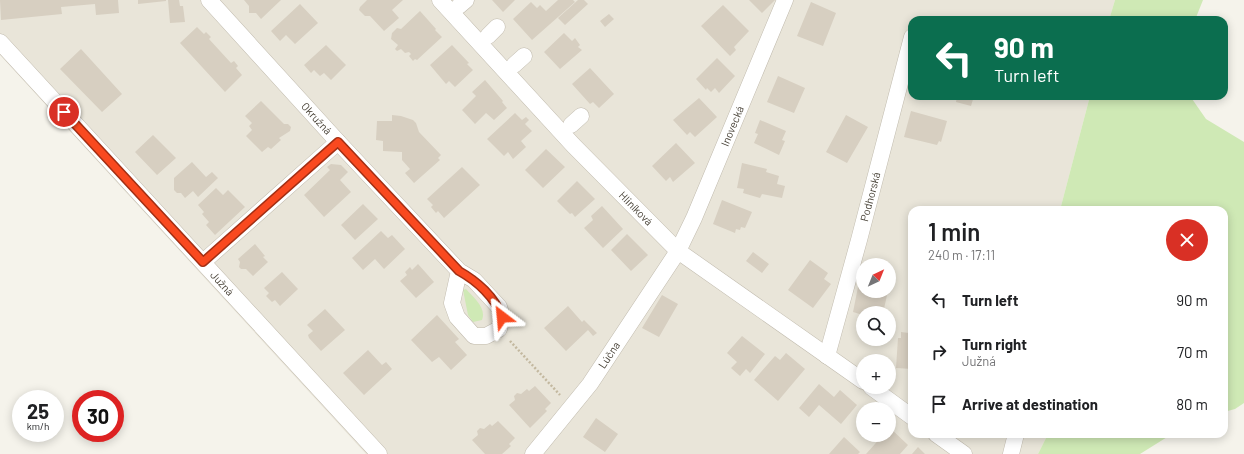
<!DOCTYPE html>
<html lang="en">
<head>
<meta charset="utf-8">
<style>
  :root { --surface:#fff; --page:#f6f6f6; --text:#202124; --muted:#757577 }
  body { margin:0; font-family:Barlow,sans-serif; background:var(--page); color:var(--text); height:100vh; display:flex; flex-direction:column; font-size:15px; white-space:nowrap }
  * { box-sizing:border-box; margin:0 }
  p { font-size:13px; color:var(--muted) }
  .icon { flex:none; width:22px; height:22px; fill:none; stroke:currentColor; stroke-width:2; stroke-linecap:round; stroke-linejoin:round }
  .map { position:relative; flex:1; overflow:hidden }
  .drawer { position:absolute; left:908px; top:206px; width:320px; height:232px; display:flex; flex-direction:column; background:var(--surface); border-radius:12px; box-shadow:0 2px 10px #0003 }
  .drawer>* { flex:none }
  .guide { position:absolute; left:908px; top:16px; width:320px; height:84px; border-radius:12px; box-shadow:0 2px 10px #0003; background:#0b6e4f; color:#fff; overflow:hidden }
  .needle { width:26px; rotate:43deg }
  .tools { position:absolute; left:856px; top:258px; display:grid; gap:8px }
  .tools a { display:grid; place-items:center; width:40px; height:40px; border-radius:50%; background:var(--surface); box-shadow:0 2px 10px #0003; font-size:20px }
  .speed { position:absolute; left:12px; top:390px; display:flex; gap:8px; font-size:20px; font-weight:700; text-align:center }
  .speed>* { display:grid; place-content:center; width:52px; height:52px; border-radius:50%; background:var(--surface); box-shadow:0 2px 10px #0003; line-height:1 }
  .speed small { font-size:10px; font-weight:400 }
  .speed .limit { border:6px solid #d22; background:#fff; color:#111 }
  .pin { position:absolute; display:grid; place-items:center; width:34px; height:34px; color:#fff; margin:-17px; border:2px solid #fff; border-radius:50%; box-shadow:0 1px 4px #0007 }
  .me { position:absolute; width:44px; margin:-22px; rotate:331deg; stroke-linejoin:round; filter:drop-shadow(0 0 3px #0008) }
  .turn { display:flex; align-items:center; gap:14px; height:84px; padding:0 20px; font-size:18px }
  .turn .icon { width:52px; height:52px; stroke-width:2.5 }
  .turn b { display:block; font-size:28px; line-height:34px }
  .round { display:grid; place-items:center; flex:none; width:42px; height:42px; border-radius:21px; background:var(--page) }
  .headline { display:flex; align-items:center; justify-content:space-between; height:68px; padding:0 20px }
  h1 { font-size:24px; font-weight:600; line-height:30px }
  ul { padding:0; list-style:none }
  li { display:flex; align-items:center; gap:12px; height:52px; padding:0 20px }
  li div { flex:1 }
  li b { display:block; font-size:15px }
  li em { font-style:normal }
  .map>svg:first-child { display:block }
  .residential { fill:#e9e5d9; fill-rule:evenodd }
  .green { fill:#cfe9b5 }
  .building { fill:#d7cfc1 }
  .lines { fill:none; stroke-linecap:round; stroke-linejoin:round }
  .minor-casing { stroke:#c1bbae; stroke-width:17 }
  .path { stroke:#c3b89f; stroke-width:2.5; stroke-dasharray:2 2; stroke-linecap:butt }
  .minor { stroke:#fff; stroke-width:16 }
  .route-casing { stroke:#a22f14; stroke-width:10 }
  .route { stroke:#f9491f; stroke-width:7 }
  .labels { text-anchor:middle; stroke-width:3; stroke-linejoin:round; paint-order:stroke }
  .street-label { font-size:11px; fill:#4a4439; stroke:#fff }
</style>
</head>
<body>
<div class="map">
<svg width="1244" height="454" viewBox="0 0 1244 454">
  <rect width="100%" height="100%" fill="#f5f3eb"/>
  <path class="residential" d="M0,0H1115L1109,20H912V96H1090L1060,210H912V434H1048L1038,454H366L0,55ZM863,265H889V291H863ZM863,313H889V339H863ZM863,361H889V387H863ZM863,409H889V435H863Z"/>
  <path class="green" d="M1115,0H1203L1195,20H1109Z
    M1090,96H1190L1206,119L1244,142V403L1235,409L1224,412V210H1060Z
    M466,289C473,297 487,308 482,320L473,322L468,315L463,290Z
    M1048,434H1172L1140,454H1038Z"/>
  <path class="building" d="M0,0H118L119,13L96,15L95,4L61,7L62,14L1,20Z
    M138,0H166V1L138,4Z
    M168,0H179L180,6H183L185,22L170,23Z
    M244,0H281L261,19L256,13H249V6Z
    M367,0H403L392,10L399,18L384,31L370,16H365L359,10L360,7Z
    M492,0H515L503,12Z
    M558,0H573L575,2L532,40L513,19L531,2L537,8L540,5L546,11Z
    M578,0H584L588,4L565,25L558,18Z
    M749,0H775L762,13Z
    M811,2L836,13L823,46L797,36Z
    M300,4L318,23L295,44L286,35L280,41L271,31Z
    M723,5L749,31L734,47L736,50L730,56L701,26Z
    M420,11L436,29L435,30L442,37L417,60L415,59L413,61L409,56L411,54L409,52L405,53L401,49L397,51L395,49L398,45L391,39L392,33L397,28L401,29Z
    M609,14L614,19L605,27L600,21Z
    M197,27L204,34L206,32L211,37L209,39L231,63L234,61L238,66L236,68L242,75L225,92L180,43Z
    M564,33L572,41L575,38L580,45L578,47L582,50L560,69L544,52Z
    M326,45L346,65L331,80L324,73L320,76L314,70L311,73L304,65Z
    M452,45L469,63L467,64L473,70L455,87L449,81L446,84L430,65Z
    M81,49L122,94L102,112L60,69Z
    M717,58L735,76L719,93L715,88L711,92L707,88L706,90L696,79Z
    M590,68L614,94L599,108L593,102L590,104L572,84Z
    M778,76L805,88L794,113L767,102Z
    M485,80L503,101L502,102L507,108L494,120L486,113L475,124L462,110L476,96L472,92Z
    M957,96H974L971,106L956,102Z
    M699,98L717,117L695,137L690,132L687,135L673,120Z
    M261,101L284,124H288L291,127L290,131L279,138L281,140L271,149L268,147L262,152L246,136L252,130L249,126L252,123L245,116Z
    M911,111L947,121L941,142L939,141L937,145L904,137Z
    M515,113L522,120L526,117L529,120L525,124L532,131L521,141L526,147L513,159L508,152L504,156L487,139Z
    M392,115L401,116L413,120L416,123L419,132L441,155L438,158L440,160L414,183L405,173L410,169L402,160V152L383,151V141L376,140L377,121H392Z
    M846,115L868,127L847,163L826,152Z
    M760,120L786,131L782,140L785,141L779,155L754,143L758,134L755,133Z
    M153,135L176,158L157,175L135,152Z
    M676,143L695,163L673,182L670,177L666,181L652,166Z
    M546,149L565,167L543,188L525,170Z
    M192,162L206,177L212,172L218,178L198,197L193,191L185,198L181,193H177L174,190V178Z
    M742,163L767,169L766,172L779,176L777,184L785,186L782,198L762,194L760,198L743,193L744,189L737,188Z
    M331,164L341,165L348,172L340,180L351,192L324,217L304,195L330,170L327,167Z
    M462,167L480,185L444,218L438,211L436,213L431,207L433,205L427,199Z
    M577,181L595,199L575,217L572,213L570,214L557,201Z
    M216,188L223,195L228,190L245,207L215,235L206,225L209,222L202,214L204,212L198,205Z
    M722,200L752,212L745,228L741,227L740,230L736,229L735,233L713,224Z
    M363,204L378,219L355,240L341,225Z
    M602,206L623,229L603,248L584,228L593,220L591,216Z
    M381,231L388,238L392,235L405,249L384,269L375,259L363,270L352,258Z
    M627,234L648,255L631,271L611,250Z
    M255,244L265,256L263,257L268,262L253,276L246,269H241L239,267L240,262L238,259Z
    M753,252L769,264L762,273L746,261Z
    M810,260L828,273L824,279L831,284L813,308L788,290Z
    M418,264L434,282L416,298L400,281L407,275L405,272L410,267L412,270Z
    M862,267L863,291H888L883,313H863V315L853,312Z
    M282,272L298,289L280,306L275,300L272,302L266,296L269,293L264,288Z
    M662,295L678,304L659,337L642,328Z
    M568,306L582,322L584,320L597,333L593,336L588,330L566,351L544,328Z
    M325,309L345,330L321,351L309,338L308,335L313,331L307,325Z
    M437,315L459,339L455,342L467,355L451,370L439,357L432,362L411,340Z
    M909,329H912V369L896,368L898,338H901V332L909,333Z
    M742,336L765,354L750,373L746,369L740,376L731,368L737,362L727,353Z
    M368,350L382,365L386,362L392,369L364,395L343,373Z
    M786,353L805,369L778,401L754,380L775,356L780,360Z
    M819,384L834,397L840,390L857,405L841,424L819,405L809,417L799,408Z
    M535,386L551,403L545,409L547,411L530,428L509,405L515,400L514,396L517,393L521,394L527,389L529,391Z
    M596,418L618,434L605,452L583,437Z
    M498,421L515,438L509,444L511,446L502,454H485L472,440L478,435L477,431L480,428L484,429L490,424L492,426Z
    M890,428L908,445L900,454H866L883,435H889Z
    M844,437L860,452L858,454H829Z
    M918,447L925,454H912Z"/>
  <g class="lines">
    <defs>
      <g id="minor">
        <path id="s1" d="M209,0L338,142L459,271L474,280L499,307L502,317L499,329L486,336H474L457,317L452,303L459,271"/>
        <path id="s2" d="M440,0L573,145L678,251L863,381"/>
        <path d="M459,6L466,0"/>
        <path d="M488,36L497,27"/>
        <path id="s3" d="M0,42L379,454"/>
        <path d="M514,65L524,56"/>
        <path d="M571,125L581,116"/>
        <path d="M203,262L338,142"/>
        <path id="s4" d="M827,356L859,240L912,37"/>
        <path d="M871,387L912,417"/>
        <path d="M936,434L964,454"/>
        <path id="s5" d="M533,454L590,384L678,251L694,218L785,0"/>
        <path d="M1011,454L1016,434"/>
      </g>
    </defs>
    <use href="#minor" class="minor-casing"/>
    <path class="path" d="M510,341L560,395"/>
    <use href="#minor" class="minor"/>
  </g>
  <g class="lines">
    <defs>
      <path id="route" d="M64,112L203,262L338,142L459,271C477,281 495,297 502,317"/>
    </defs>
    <use href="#route" class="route-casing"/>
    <use href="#route" class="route"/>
  </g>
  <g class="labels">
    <g class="street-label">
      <text dy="4" stroke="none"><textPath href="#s1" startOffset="160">Okružná</textPath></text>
      <text dy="4" stroke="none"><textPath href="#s5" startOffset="386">Inovecká</textPath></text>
      <text dy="4" stroke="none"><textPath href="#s4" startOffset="165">Podhorská</textPath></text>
      <text dy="4" stroke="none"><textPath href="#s2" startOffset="286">Hliníková</textPath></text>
      <text dy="4" stroke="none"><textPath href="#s3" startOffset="328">Južná</textPath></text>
      <text dy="4" stroke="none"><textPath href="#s5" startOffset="125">Lúčna</textPath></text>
    </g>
  </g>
</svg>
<div class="tools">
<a><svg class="needle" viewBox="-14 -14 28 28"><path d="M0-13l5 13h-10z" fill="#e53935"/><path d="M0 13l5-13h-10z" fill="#757577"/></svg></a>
<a><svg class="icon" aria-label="search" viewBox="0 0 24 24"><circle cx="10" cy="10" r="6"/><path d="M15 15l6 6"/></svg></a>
<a>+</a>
<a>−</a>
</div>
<div class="speed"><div>25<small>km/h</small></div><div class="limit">30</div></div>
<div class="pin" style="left:64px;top:112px;background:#d93025"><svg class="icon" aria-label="arrive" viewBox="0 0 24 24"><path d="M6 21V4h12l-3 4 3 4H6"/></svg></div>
<svg class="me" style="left:502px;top:317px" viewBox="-20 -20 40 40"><path d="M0-17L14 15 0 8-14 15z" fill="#f9491f" stroke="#fff" stroke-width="4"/></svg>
<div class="guide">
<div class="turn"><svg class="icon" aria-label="left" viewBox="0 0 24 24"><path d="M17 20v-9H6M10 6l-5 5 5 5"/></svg><div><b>90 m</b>Turn left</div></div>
</div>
<section class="drawer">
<div class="headline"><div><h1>1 min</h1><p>240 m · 17:11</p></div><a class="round" style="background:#d93025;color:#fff"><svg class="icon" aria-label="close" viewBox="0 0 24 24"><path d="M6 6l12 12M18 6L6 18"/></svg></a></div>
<ul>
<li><svg class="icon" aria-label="left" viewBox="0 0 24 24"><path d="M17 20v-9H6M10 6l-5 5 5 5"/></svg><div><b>Turn left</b></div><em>90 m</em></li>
<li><svg class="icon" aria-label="right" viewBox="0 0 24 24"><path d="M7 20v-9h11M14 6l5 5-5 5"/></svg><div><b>Turn right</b><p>Južná</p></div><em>70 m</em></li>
<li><svg class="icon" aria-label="arrive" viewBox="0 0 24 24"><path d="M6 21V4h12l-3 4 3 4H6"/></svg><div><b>Arrive at destination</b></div><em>80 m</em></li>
</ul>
</section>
</div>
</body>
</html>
